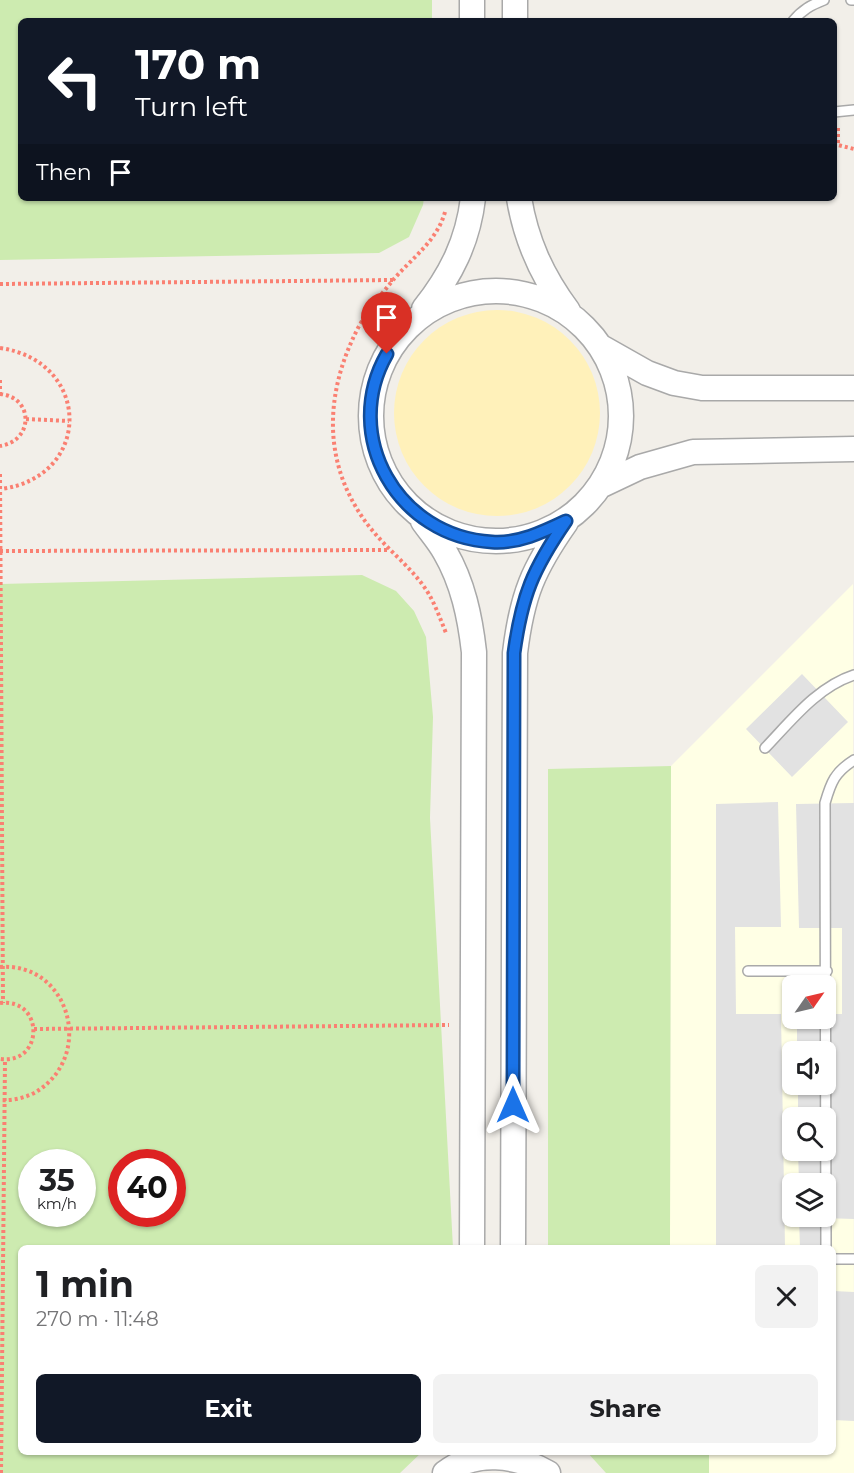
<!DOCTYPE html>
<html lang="en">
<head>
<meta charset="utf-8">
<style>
  :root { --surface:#fff; --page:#f2f2f2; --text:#202124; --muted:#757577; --accent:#111827 }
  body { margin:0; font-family:Montserrat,sans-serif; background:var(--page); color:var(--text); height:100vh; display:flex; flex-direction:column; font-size:22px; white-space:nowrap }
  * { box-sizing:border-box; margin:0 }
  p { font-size:20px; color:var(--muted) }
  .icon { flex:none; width:33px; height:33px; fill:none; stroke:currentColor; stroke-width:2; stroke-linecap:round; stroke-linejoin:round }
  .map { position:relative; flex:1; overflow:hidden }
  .drawer { position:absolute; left:18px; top:1245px; width:818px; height:210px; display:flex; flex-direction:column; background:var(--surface); border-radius:9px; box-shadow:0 2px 4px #0004 }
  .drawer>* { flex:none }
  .top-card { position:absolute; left:18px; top:18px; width:819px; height:183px; border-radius:9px; box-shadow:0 2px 4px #0004; background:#111827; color:#fff; overflow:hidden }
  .needle { width:39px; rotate:56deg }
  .controls { position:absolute; left:782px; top:975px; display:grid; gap:12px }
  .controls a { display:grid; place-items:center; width:54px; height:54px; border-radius:9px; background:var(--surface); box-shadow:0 2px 4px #0004; font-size:30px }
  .speed { position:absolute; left:18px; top:1149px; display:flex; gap:12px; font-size:30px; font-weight:700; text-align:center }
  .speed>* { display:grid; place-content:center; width:78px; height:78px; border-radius:50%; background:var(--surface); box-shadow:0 2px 4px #0004; line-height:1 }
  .speed small { font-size:15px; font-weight:400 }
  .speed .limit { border:9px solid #d22; background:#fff; color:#111 }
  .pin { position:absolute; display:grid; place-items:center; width:51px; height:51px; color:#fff; margin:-62px -26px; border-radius:50% 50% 50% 0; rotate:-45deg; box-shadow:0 0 6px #0007 }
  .pin .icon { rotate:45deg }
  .me { position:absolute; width:66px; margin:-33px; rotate:0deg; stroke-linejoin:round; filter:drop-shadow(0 0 4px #0008) }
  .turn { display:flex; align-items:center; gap:21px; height:126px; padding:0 18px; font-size:27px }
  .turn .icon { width:78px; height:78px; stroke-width:2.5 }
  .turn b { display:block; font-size:42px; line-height:51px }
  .then { display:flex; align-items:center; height:57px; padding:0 18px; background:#0003; gap:12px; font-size:22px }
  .round { display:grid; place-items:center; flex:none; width:63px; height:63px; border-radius:9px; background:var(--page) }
  .summary { display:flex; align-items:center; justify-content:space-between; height:102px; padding:0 18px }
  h1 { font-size:36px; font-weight:700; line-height:45px }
  .primary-button { display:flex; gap:12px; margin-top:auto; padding:12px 18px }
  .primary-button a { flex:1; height:69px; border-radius:9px; background:var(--accent); color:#fff; font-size:24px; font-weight:700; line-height:69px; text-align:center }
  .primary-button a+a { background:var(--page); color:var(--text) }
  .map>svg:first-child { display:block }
  .education { fill:#ffffe5; fill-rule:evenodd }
  .grass { fill:#cdebb0; fill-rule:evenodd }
  .sand { fill:#fff1ba }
  .parking { fill:#e2e2e2 }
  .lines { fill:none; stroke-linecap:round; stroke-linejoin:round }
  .service-casing { stroke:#a9a9a9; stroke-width:12 }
  .tertiary-casing { stroke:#a9a9a9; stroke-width:27 }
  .path { stroke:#fa8072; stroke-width:4; stroke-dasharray:3 3; stroke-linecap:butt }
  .service { stroke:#fff; stroke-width:9 }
  .tertiary { stroke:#fff; stroke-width:24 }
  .route-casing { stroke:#114b97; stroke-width:15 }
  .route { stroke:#1a73e8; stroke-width:10 }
</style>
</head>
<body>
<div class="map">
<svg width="854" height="1473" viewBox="0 0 854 1473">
  <rect width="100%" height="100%" fill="#f2efe9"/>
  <path class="education" d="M853,584L854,1473H709V1452H832V1248H670L671,766ZM792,986H825V1018H792ZM792,1052H825V1084H792ZM792,1118H825V1150H792ZM792,1184H825V1216H792Z"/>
  <path class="grass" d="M0,0H432V21H21V198H424L423,205L409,237L379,253L0,260Z
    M362,575L396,591L414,611L426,637L433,717L430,818L453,1248H21V1452H422L400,1473H0V584ZM32,1162H82V1214H32ZM122,1162H172V1214H122Z
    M671,766L670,1248H548V769Z
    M587,1452H709V1473H606Z"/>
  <path class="sand" d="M394 413a103 103 0 1 1 206 0a103 103 0 1 1-206 0Z"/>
  <path class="parking" d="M802,674L848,722L792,777L746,729Z
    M778,802L781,927H735L736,1014H781L785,1248H716V804Z
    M854,803V1219L823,1218V1248H800L799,1217L825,1216V1184L799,1183L798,1151L825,1150V1118L798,1117V1085L825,1084V1052L797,1051V1019L825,1018V1014H842V928H799L796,804Z
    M833,1291L854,1292V1421L833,1420Z"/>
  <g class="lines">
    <defs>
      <path id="service" d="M851,0H854
        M793,21C802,10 811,5 824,0
        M834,112L854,110
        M765,748C791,721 817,687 854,675
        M748,971H827
        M826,1248L825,803C831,782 835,772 854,760
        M832,1259H854"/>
      <path id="tertiary" d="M472,0V21
        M515,0V21
        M519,198C526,241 542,276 568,311
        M371 416a125 125 0 1 1 250 0a125 125 0 1 1-250 0Z
        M424,309C451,275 468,241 473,198
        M601,347L647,373L674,383L702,388H854
        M602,485L640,467L693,452L854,449
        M423,521C430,531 439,541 445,552C463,583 470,617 474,652L472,1248
        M513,1248L515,653C522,595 533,569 566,522
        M445,1473C476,1449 516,1455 548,1473"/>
    </defs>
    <use href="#service" class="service-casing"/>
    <use href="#tertiary" class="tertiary-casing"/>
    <path class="path" d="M838,128V145L854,149
      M445,212C437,241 412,258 393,280C381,295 367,311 358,328C323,396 322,469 372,530C389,551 412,568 427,591C435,604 440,618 446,633
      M0,284L393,280
      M0,348C92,361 93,477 1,489
      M0,380V394
      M0,394C34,397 34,441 0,446
      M26,419L69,421
      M0,474L3,1003
      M0,551L389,550
      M0,967C68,962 95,1052 39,1090C29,1097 13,1101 0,1100
      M0,1003C45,998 44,1065 0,1059
      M34,1029L449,1025
      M1,1473L5,1060"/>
    <use href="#service" class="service"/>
    <use href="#tertiary" class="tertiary"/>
  </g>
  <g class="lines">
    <defs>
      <path id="route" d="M387,354C340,436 398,537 492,542C518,544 543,532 566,521C533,569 522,595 514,653L513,1105"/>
    </defs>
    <use href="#route" class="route-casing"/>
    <use href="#route" class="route"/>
  </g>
</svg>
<div class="controls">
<a><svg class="needle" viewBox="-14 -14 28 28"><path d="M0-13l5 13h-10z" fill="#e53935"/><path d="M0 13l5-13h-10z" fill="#757577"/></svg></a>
<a><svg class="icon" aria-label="sound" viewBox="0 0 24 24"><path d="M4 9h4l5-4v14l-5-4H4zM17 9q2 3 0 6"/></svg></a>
<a><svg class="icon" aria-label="search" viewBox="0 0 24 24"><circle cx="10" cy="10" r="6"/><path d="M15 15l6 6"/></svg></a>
<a><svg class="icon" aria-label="layers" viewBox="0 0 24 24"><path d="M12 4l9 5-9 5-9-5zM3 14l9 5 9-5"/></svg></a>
</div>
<div class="speed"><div>35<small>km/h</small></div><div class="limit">40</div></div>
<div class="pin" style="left:387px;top:354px;background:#d93025"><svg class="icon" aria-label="arrive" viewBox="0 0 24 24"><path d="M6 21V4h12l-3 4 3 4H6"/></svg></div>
<svg class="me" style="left:513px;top:1105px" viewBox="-20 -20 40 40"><path d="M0-17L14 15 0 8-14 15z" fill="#1a73e8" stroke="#fff" stroke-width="4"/></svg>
<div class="top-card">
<div class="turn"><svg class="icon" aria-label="left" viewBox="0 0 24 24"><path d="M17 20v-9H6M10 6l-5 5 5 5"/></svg><div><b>170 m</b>Turn left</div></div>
<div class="then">Then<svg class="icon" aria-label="arrive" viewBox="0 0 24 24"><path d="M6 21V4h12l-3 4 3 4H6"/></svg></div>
</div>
<section class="drawer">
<div class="summary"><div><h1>1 min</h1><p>270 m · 11:48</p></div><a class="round"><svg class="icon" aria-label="close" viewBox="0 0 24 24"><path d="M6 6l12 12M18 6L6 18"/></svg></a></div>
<div class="primary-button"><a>Exit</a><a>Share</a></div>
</section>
</div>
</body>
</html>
